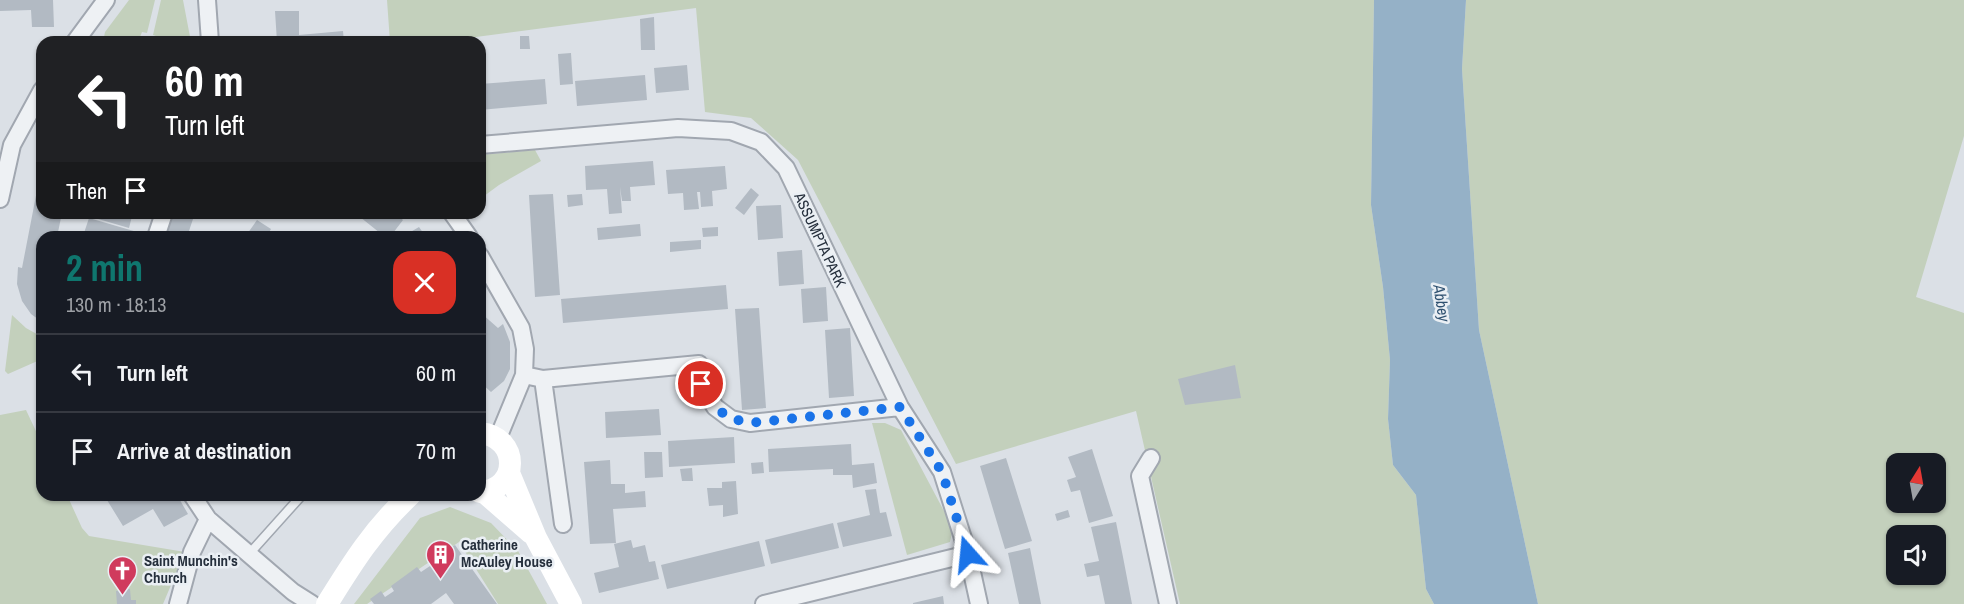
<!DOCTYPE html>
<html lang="en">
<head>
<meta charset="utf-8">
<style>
  :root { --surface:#171b24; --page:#242831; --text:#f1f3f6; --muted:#9ea1a6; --line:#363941; --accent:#0f766e }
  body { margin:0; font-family:"Archivo Narrow",sans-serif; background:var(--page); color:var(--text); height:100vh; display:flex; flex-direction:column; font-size:22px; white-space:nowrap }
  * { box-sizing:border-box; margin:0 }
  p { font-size:20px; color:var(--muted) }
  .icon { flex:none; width:33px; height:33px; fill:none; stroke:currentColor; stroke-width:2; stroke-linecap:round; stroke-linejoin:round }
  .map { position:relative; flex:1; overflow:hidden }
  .drawer { position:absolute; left:36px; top:231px; width:450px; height:270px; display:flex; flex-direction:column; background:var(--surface); border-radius:18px; box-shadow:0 2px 4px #0004 }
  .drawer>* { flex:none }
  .banner { position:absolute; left:36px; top:36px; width:450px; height:183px; border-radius:18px; box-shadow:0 2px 4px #0004; background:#202124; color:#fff; overflow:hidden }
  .needle { width:39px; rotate:11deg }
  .tools { position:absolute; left:1886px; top:453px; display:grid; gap:12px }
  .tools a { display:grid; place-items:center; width:60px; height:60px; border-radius:12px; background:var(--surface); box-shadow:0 2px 4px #0004; font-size:30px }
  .pin { position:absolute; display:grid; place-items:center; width:51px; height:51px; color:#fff; margin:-26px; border:3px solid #fff; border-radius:50%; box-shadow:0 2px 6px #0007 }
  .me { position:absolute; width:66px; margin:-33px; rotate:342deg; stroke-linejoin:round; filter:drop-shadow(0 0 4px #0008) }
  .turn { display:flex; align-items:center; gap:21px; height:126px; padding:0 30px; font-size:27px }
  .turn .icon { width:78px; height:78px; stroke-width:2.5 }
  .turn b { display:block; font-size:42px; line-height:51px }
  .then { display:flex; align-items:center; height:57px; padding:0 30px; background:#0003; gap:12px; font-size:22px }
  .round { display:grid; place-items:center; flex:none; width:63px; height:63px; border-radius:18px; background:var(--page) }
  .headline { display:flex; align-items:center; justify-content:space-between; height:102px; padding:0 30px }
  h1 { font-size:36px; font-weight:700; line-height:45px; color:var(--accent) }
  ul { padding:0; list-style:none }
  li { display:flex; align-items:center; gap:18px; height:78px; padding:0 30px; border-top:2px solid var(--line) }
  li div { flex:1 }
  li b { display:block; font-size:22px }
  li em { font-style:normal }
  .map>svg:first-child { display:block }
  .green { fill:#c3d0bc; fill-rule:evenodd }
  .water { fill:#95b1c7 }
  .building { fill:#b2bac3 }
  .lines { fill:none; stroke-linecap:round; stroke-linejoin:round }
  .lane-casing { stroke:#a1a7b0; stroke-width:11 }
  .street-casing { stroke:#a1a7b0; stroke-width:20 }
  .lane { stroke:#eef1f4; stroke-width:8 }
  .street { stroke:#eef1f4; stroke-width:16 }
  .secondary { stroke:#fff; stroke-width:22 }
  .route { stroke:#1a73e8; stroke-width:10; stroke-dasharray:0 18 }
  .labels { text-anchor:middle; stroke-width:5; stroke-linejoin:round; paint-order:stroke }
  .street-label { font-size:15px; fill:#252f3c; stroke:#eaeff4 }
  .poi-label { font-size:15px; font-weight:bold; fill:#252f3c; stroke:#eaeff4; text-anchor:start }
  .water-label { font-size:16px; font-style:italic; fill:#2f5170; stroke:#eaeff4 }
</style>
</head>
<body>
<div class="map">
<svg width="1964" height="604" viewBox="0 0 1964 604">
  <rect width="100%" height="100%" fill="#dbe0e6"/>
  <path class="green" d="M129,0H155L147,33L142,32L138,42H109L104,37L105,32Z
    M161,0H183L191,42H159V37L153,35Z
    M387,0H1374L1371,205L1383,287L1390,360L1388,419L1393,465L1416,495L1426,589L1434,604H1180L1136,411L956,464L798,160L751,118L705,112L696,8L438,42H390Z
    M1466,0H1964V136L1916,297L1964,313V604H1538L1479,330L1462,69ZM1896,464H1935V502H1896ZM1896,536H1935V574H1896Z
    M535,150L541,161L499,185L480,199V155Z
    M12,315L26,328L42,337V359L8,374L5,371Z
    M26,410L42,444V495H67L82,528L89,536L185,552L163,604H0V415Z
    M872,423H885L901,430L953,528L950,542L907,555Z
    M450,507L491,523L518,551L547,604H498L459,542L367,604H354L420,518Z"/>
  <path class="water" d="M1374,0H1466L1462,69L1479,330L1538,604H1434L1426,589L1416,495L1393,465L1388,419L1390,360L1383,287L1371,205Z"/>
  <path class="building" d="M0,0H53L54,27H32L31,10L0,11Z
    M275,11H299V35L343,31L344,42H277Z
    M654,17L655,50H641L640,19Z
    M520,36H529L530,49H520Z
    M571,53L573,84L560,85L558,54Z
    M687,65L689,90L656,93L654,68Z
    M645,75L647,100L577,106L575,81Z
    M545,79L547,104L480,110V84Z
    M653,161L655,185L630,187L631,201H622L620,187L622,213L609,214L607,189L586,190L585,166Z
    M725,166L727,189L712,191L713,206L701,207L700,192H697L699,209L684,210L683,193L668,194L666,170Z
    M39,180H42V213H62L57,237H42L40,282L42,322L31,314L22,301L17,284L18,267L22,268Z
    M751,188L759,195L744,215L735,208Z
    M553,194L560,295L535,297L529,195Z
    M582,194L583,205L568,207L567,195Z
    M781,205L783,238L758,240L756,206Z
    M89,213H123L132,216L129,228L88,216Z
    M173,213H195L187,237H165Z
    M355,213H395L403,220L390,237H385Z
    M89,218L144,234L143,237L83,236Z
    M257,220L271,229L268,234L273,237H245Z
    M640,224L641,236L598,240L597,228Z
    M419,227L426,237H402Z
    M718,227V236L703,237L702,228Z
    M701,240V249L670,252V242Z
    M802,250L804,284L779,286L777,252Z
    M726,285L728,309L563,323L561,299Z
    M826,287L828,321L803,323L801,289Z
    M759,308L766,408L742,410L735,309Z
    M481,313L498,328L503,324L510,342V369L504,381L491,392L480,382Z
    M850,328L854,396L829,398L825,330Z
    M1235,365L1241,398L1185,405L1178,379Z
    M659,409L661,435L606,438L605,412Z
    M734,437L735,463L669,467L668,441Z
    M851,444L852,465L874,463L877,483L853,488L852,475H833V469L769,472L768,449Z
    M1092,449L1113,516L1089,523L1080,490L1071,492L1067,480L1076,477L1068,457Z
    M644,452H662L663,477L645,478Z
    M1006,458L1032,541L1005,549L980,466Z
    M610,460L611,484H625V493L645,491L646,507L613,509L616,543L590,544L584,462Z
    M763,462L764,473L752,474L751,463Z
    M692,468L693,481H682L680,469Z
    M736,481L738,514L723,517V505L709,506L707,488H722V482Z
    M876,489L880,513L886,512L892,536L843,547L837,523L870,515L865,490Z
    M117,495H177L188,514L164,527L153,509L123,526L107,500Z
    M1068,510L1070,517L1057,521L1055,514Z
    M1116,522L1123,557L1132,604H1105L1099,575L1087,577L1084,564L1099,561L1091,527Z
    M833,523L839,548L771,564L765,540Z
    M631,540L633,548L645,545L649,562L655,561L659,579L599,593L594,573L619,567L614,544Z
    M759,541L765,566L667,589L661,565Z
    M455,545L497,604H454L446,593L431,604H374L370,599L381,591L385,597L394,591L391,586L417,567L421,572L433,564L429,558L440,550L442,553Z
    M1030,548L1041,604H1019L1008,553Z
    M130,589L131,600H136V604H117L116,591Z
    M943,596L944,604H913V603Z"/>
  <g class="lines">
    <defs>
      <path id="lane" d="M249,554L302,495"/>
      <path id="street" d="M207,0L210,42
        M75,42L106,0
        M480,145L678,128L731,131L761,142L786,168L900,407L942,472L968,554L979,604
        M0,199L12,145L42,90
        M452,213L469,237
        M156,237L164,213
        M480,256L521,328L525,349L524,375L498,438
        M524,375L543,379L699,364L701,384L715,407L731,419L750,423L900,407
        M543,379L563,524
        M1151,458L1140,476L1168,604
        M192,495L208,519L293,592L312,604
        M178,604L192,552L208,519
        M764,604L968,554"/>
    </defs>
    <use href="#lane" class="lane-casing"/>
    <use href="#street" class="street-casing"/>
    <use href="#lane" class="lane"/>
    <use href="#street" class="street"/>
    <path class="secondary" d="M480,433C520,437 520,490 480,492
      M509,473L536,538L571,604
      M484,492L531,533
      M327,604C353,562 373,530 410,495"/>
  </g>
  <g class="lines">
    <path class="route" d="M701,384C716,409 720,417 750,423L900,407L942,472L968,554"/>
  </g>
  <defs>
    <symbol id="building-pin" viewBox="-11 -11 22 30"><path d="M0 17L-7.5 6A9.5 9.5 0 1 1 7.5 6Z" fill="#d03b5d" stroke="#eaeff4"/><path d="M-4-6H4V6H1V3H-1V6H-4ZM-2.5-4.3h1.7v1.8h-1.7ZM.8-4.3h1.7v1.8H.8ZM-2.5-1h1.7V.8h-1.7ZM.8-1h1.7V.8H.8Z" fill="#fff"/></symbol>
    <symbol id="church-pin" viewBox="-11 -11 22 30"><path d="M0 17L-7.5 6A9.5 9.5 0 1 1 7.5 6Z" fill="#d03b5d" stroke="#eaeff4"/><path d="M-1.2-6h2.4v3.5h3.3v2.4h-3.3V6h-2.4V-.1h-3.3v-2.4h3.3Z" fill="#fff"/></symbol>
  </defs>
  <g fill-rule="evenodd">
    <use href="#building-pin" x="424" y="538" width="33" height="45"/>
    <use href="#church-pin" x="106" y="554" width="33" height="45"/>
  </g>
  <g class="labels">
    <g class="street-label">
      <text transform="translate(820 240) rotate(65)" y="5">ASSUMPTA PARK</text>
    </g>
    <g class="poi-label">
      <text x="461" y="550">Catherine<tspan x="461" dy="17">McAuley House</tspan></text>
      <text x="144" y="566">Saint Munchin's<tspan x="144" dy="17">Church</tspan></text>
    </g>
    <g class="water-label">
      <text transform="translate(1442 303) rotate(81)" y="6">Abbey</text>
    </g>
  </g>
</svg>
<div class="tools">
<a><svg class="needle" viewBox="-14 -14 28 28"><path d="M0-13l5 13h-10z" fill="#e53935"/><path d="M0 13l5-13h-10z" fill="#9ea1a6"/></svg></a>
<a><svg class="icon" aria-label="sound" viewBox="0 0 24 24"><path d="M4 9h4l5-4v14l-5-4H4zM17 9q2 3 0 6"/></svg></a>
</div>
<div class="pin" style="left:701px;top:384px;background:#d93025"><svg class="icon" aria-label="arrive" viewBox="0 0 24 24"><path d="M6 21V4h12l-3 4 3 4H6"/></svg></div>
<svg class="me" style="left:968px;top:554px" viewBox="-20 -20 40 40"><path d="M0-17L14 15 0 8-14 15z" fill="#1a73e8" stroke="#fff" stroke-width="4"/></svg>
<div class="banner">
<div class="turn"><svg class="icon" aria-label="left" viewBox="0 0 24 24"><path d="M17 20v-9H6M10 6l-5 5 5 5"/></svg><div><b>60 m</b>Turn left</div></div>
<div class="then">Then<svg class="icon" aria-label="arrive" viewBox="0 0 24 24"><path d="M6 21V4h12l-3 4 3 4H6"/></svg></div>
</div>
<section class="drawer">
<div class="headline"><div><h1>2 min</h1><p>130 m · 18:13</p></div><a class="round" style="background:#d93025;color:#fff"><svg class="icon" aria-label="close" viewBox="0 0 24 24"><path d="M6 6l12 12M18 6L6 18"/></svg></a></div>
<ul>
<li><svg class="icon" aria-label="left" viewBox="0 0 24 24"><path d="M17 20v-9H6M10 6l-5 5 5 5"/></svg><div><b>Turn left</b></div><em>60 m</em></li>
<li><svg class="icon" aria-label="arrive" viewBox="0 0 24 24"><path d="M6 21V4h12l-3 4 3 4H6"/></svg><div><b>Arrive at destination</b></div><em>70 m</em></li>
</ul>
</section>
</div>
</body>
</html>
